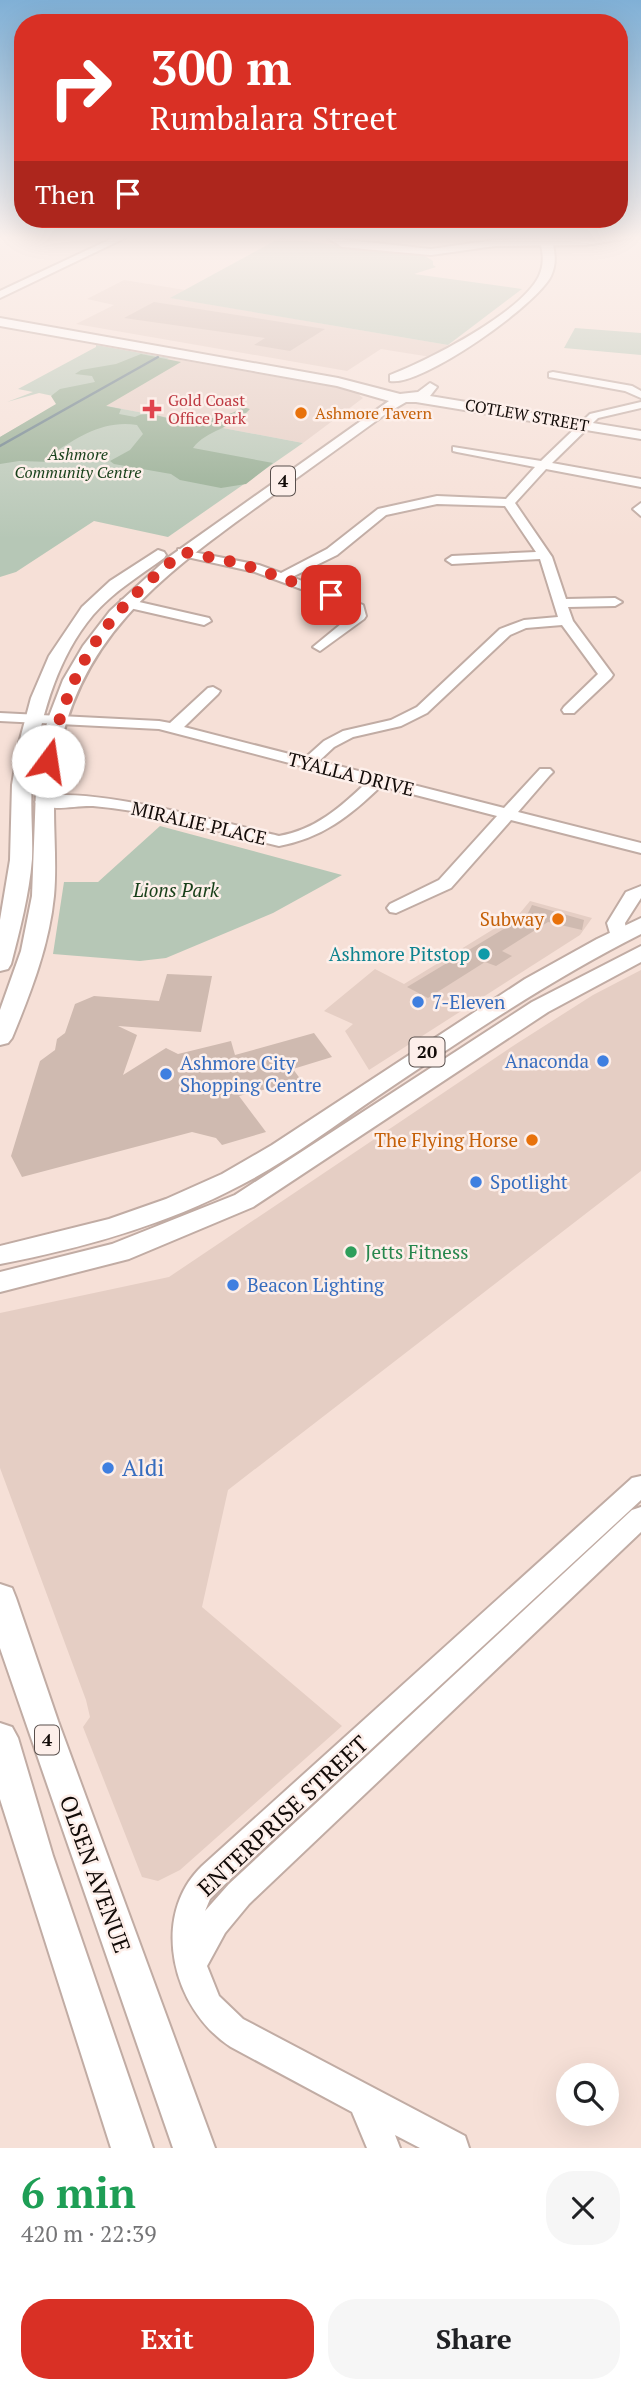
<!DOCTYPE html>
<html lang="en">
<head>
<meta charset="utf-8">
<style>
  :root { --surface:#fff; --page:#f6f6f6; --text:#202124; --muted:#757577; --accent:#d93025 }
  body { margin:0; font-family:"PT Serif",serif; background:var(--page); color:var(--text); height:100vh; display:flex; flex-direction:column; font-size:26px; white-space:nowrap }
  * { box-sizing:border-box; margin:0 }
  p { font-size:23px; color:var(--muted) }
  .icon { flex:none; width:38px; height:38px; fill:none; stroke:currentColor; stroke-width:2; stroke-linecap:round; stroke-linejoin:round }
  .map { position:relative; height:2148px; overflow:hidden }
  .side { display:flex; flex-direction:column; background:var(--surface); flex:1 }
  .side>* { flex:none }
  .banner { position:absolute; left:14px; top:14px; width:614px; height:214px; border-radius:28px; box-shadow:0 7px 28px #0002; background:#d93025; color:#fff; overflow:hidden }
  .tools { position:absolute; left:556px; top:2063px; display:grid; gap:14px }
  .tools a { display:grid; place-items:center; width:63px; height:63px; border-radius:50%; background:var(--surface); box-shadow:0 7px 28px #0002; font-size:35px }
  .pin { position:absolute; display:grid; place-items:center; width:60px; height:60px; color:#fff; margin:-30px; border-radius:14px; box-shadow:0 4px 10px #0006 }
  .me { position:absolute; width:77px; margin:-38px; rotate:14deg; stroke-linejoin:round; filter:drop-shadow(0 0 5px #0008) }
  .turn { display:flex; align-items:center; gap:24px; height:147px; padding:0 21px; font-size:32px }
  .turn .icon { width:91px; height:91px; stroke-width:2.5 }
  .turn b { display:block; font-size:49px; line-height:60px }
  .then { display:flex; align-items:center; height:66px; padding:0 21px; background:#0003; gap:14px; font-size:26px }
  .round { display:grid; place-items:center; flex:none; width:74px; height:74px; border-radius:28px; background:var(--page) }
  .head { display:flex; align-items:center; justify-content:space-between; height:119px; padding:0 21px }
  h1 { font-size:42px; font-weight:600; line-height:52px; color:#1e9e55 }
  .action { display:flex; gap:14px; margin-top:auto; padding:14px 21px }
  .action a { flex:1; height:80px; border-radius:28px; background:var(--accent); color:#fff; font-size:28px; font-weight:600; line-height:80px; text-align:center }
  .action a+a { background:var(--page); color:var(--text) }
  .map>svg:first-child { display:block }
  .commercial { fill:#e5cec4 }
  .green { fill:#b6c7b6 }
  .forest { fill:#91ab90 }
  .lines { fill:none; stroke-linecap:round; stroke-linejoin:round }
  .stream { stroke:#627b86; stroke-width:2.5 }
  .building { fill:#cfbab0 }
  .minor-casing { stroke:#c1aca4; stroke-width:4 }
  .major-casing { stroke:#c1aca4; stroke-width:4 }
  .minor { fill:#fff; fill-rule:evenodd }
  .major { fill:#fff; fill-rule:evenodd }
  .route { stroke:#d93025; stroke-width:12; stroke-dasharray:0 21.6 }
  .health-dot { fill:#e0444e; stroke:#fdefea; stroke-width:2.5 }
  .food-dot { fill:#e8710a; stroke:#fdefea; stroke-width:2.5 }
  .culture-dot { fill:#0f9aa8; stroke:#fdefea; stroke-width:2.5 }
  .shop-dot { fill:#3f7fe0; stroke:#fdefea; stroke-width:2.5 }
  .leisure-dot { fill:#2e9e5b; stroke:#fdefea; stroke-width:2.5 }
  .labels { text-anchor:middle; stroke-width:5; stroke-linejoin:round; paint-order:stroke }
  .far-health-label { font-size:16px; fill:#be3a42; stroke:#fdefea; text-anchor:start }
  .far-food-label { font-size:16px; fill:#c56008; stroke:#fdefea; text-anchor:start }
  .far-street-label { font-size:16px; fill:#120b08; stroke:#fdefea }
  .far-park-label { font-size:16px; font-style:italic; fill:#173f19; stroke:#fdefea }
  .shield { fill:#fdefea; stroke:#584f4c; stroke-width:2 }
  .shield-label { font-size:18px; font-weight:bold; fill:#120b08 }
  .street-label { font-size:19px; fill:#120b08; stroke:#fdefea }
  .park-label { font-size:19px; font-style:italic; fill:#173f19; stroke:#fdefea }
  .food-label { font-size:19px; fill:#c56008; stroke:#fdefea; text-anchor:end }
  .culture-label { font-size:19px; fill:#0d838f; stroke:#fdefea; text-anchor:end }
  .shop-label { font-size:19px; fill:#366cbe; stroke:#fdefea; text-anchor:start }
  .leisure-label { font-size:19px; fill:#27864d; stroke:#fdefea; text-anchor:start }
  .near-shop-label { font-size:23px; fill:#366cbe; stroke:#fdefea; text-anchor:start }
  .near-street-label { font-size:23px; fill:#120b08; stroke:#fdefea }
</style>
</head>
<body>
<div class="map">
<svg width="641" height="2148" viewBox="0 0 641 2148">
  <rect width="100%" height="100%" fill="#f6e0d7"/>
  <path class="commercial" d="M124,280L185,290L172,298L448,345L431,357L381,349L347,371L76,324L114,305L87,299Z
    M169,358L345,389L357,393L363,398L303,443L90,403Z
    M530,901L592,918L580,935L369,1070L345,1031L353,1024L324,1011L375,969L404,984L520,913Z
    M641,970V1171L228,1490L202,1607L342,1726L180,1870L158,1881L142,1877L83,1727L90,1717L86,1700L0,1468V1313L169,1277L516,1044L593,995Z"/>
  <path class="green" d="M280,238L425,256L433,261V265L436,267L414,274L522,289L448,345L170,298Z
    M575,328L641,333V355L564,348Z
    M96,345L169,358L91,403L303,443L168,537L94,521L16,572L0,577V437L67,399L39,393L7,402L33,392L18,389L96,347Z
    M160,826L342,875L273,913L166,958L140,961L53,954L64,882H98Z"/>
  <path class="forest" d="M141,354L181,362L106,406L121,409L119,414L135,417C149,410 163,419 178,420C199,420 226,419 243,407L250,409C234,428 206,430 193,448L273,463L246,484L221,488L180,480L171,474L114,464L110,461L130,450L143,434L137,425C103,420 79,437 52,454V462L19,461L0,464V437L56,404L51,396L60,389L95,382L92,376L75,374L81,370L116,364Z"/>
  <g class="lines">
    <path class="stream" d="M0,446L158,357"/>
  </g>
  <path class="building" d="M154,302L325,329L290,351L254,345L265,338L124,318Z
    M532,905L584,920L582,930L548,922L502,951L512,956L496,966L485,962L428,998L407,987L527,915Z
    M167,974L212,976L201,1032L118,1026L137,1035L123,1075L166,1048L178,1054L231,1041L235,1055L314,1033L332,1057L293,1069L301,1080L239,1096L266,1132L222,1145L216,1138L192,1132L22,1177L11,1156L40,1061L55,1050L57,1039L65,1033L75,1004L94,996L159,1001Z"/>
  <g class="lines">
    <defs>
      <path id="minor" d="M113,238H125L0,298V291Z
        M328,238L431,249L495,240L629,238L586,245L495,246L431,255L342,247Z
        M553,372L632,386L641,391V398L625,391L549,377V373Z
        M641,402V408L598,418L552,463L641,479V487L546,469L515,503L552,557L566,599L615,598L622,602L615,606L568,607L573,621L613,675L611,678L574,713H564L562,710L564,707L598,674L562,625L526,628L510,635L427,713L401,726L353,737L334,747L319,761L504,808L540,769H550L553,772L550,775L518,812L641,843V853L511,820L451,888L396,913L390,912L387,908L390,904L439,880L497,816L381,786C350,816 322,838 279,846C218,832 155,811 93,806C77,805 46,813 35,802C59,777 241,827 279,836C315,830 341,807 366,783L159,729L0,721V713L159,721L170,723L208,688L213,687L220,691L218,694L184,727L305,758L324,741L343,731L391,720L417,707L500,629L524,620L558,617L540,559L452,564L446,560L452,556L536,552L505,506L437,504L386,515L337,555L292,577L363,605L366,616L364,619L320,651L313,647L352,615L350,607L255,572L178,555V549L259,565L281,573L327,549L378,509L437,496L506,499L535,467L457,452L453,451V447L541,461L590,414Z
        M641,503V516L633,509Z
        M126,599L209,618L211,621L204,625L121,606V600Z
        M641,886V898L625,923L627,936L624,940H612L607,923L626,892Z
        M641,1476V1500L223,1886L210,1899L205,1911L229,1884L632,1510L641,1507V1532L249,1904L225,1933L207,1966L219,1996L243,2019L465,2136L469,2148H420L395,2135L400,2148H367L352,2112L231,2047C173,2010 149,1917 202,1866L632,1478Z"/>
      <path id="major" d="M539,238H551C555,251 557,263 551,276C537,305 421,387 390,381V375C429,360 521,313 539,276C545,263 543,251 539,238Z
        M0,318L338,378L400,394L418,392L430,383L437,387L430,396L641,431V439L416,402H406L387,413C343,445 298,477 254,509C159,578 76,640 57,764C50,808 58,853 54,896C49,946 31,992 12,1038L8,1043L0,1045V1010L21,951L32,896L37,764L48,719L63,680L83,646L110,611L169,557L389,401L337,386L0,326Z
        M158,550L164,552L166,555L164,558C139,576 113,592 93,615C55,660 37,727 32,784C30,809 33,834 32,859C29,895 20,929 11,964L8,969L0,971V920L10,860L12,785L19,743L31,698L49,656L82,607L110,581Z
        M641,918V934C548,981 461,1040 375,1098C331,1128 288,1161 241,1185C166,1225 83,1248 0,1264V1246L109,1219L166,1199L222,1174L272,1145L525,979L597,939Z
        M641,946V962L548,1012L253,1207L129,1259L0,1292V1272L112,1244L235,1195L532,1002Z
        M0,1584L12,1588L16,1598L58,1721L215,2148H173L0,1648Z
        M0,1723L12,1727L18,1738L53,1856L153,2148H111L0,1799Z"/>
    </defs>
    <use href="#minor" class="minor-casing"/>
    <use href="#major" class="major-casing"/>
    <use href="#minor" class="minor"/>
    <use href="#major" class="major"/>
  </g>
  <linearGradient id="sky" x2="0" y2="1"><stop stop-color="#80b0d6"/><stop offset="0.44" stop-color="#fbf1ed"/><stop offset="1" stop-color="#fbf1ed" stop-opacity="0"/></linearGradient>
  <rect width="641" height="539" fill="url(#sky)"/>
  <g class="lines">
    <path class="route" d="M48,761C73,660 103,617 183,552L239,563L331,595"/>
  </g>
  <path class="health-dot" d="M148.5 398.5h7v7h7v7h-7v7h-7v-7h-7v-7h7z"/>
  <g class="food-dot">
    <circle cx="301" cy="413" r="7"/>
    <circle cx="558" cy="919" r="7"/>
    <circle cx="532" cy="1140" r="7"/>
  </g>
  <circle class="culture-dot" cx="484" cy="954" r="7"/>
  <g class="shop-dot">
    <circle cx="418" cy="1002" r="7"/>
    <circle cx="603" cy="1061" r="7"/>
    <circle cx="166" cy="1074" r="7"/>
    <circle cx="476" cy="1182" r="7"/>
    <circle cx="233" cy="1285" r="7"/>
    <circle cx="108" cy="1468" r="7"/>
  </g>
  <circle class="leisure-dot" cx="351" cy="1252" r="7"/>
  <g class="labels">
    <g class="far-health-label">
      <text x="168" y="406">Gold Coast<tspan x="168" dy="18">Office Park</tspan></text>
    </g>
    <g class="far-food-label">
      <text x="315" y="419">Ashmore Tavern</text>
    </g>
    <g class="far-street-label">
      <text transform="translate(527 415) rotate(10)" y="6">COTLEW STREET</text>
    </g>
    <g class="far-park-label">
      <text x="78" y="460">Ashmore<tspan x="78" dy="18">Community Centre</tspan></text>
    </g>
    <g class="shield">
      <rect x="271" y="466.5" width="24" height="29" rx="5"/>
      <rect x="409.5" y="1037.5" width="35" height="29" rx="5"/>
      <rect x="35" y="1725.5" width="24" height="29" rx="5"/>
    </g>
    <g class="shield-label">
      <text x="283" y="487">4</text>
      <text x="427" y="1058">20</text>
      <text x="47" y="1746">4</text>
    </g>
    <g class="street-label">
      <text transform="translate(351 774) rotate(14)" y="7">TYALLA DRIVE</text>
      <text transform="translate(199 823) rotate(13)" y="7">MIRALIE PLACE</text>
    </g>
    <g class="park-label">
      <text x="176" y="897">Lions Park</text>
    </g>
    <g class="food-label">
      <text x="544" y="926">Subway</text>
      <text x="518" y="1147">The Flying Horse</text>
    </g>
    <g class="culture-label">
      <text x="470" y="961">Ashmore Pitstop</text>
    </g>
    <g class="shop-label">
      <text x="432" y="1009">7-Eleven</text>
      <text x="589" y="1068" text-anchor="end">Anaconda</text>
      <text x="180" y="1070">Ashmore City<tspan x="180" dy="22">Shopping Centre</tspan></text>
      <text x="490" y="1189">Spotlight</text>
      <text x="247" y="1292">Beacon Lighting</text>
    </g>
    <g class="leisure-label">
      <text x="365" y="1259">Jetts Fitness</text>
    </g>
    <g class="near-shop-label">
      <text x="122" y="1476">Aldi</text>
    </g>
    <g class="near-street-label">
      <text transform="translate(283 1816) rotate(-43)" y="8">ENTERPRISE STREET</text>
      <text transform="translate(95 1874) rotate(70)" y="8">OLSEN AVENUE</text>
    </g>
  </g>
</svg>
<div class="tools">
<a><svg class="icon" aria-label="search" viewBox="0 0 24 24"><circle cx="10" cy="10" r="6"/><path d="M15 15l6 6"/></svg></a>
</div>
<div class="pin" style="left:331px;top:595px;background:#d93025"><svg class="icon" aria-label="arrive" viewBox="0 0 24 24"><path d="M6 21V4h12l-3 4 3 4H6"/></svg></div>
<svg class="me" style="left:48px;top:761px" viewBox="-20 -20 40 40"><circle r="19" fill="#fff"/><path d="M0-13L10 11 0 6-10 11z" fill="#d93025"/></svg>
<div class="banner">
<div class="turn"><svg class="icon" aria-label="right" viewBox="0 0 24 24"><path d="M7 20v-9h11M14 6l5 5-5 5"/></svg><div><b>300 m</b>Rumbalara Street</div></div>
<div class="then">Then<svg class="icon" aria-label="arrive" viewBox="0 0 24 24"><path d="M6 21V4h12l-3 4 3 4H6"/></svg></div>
</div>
</div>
<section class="side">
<div class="head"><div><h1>6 min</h1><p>420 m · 22:39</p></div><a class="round"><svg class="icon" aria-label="close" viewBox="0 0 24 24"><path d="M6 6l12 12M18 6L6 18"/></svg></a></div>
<div class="action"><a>Exit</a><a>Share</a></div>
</section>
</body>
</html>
